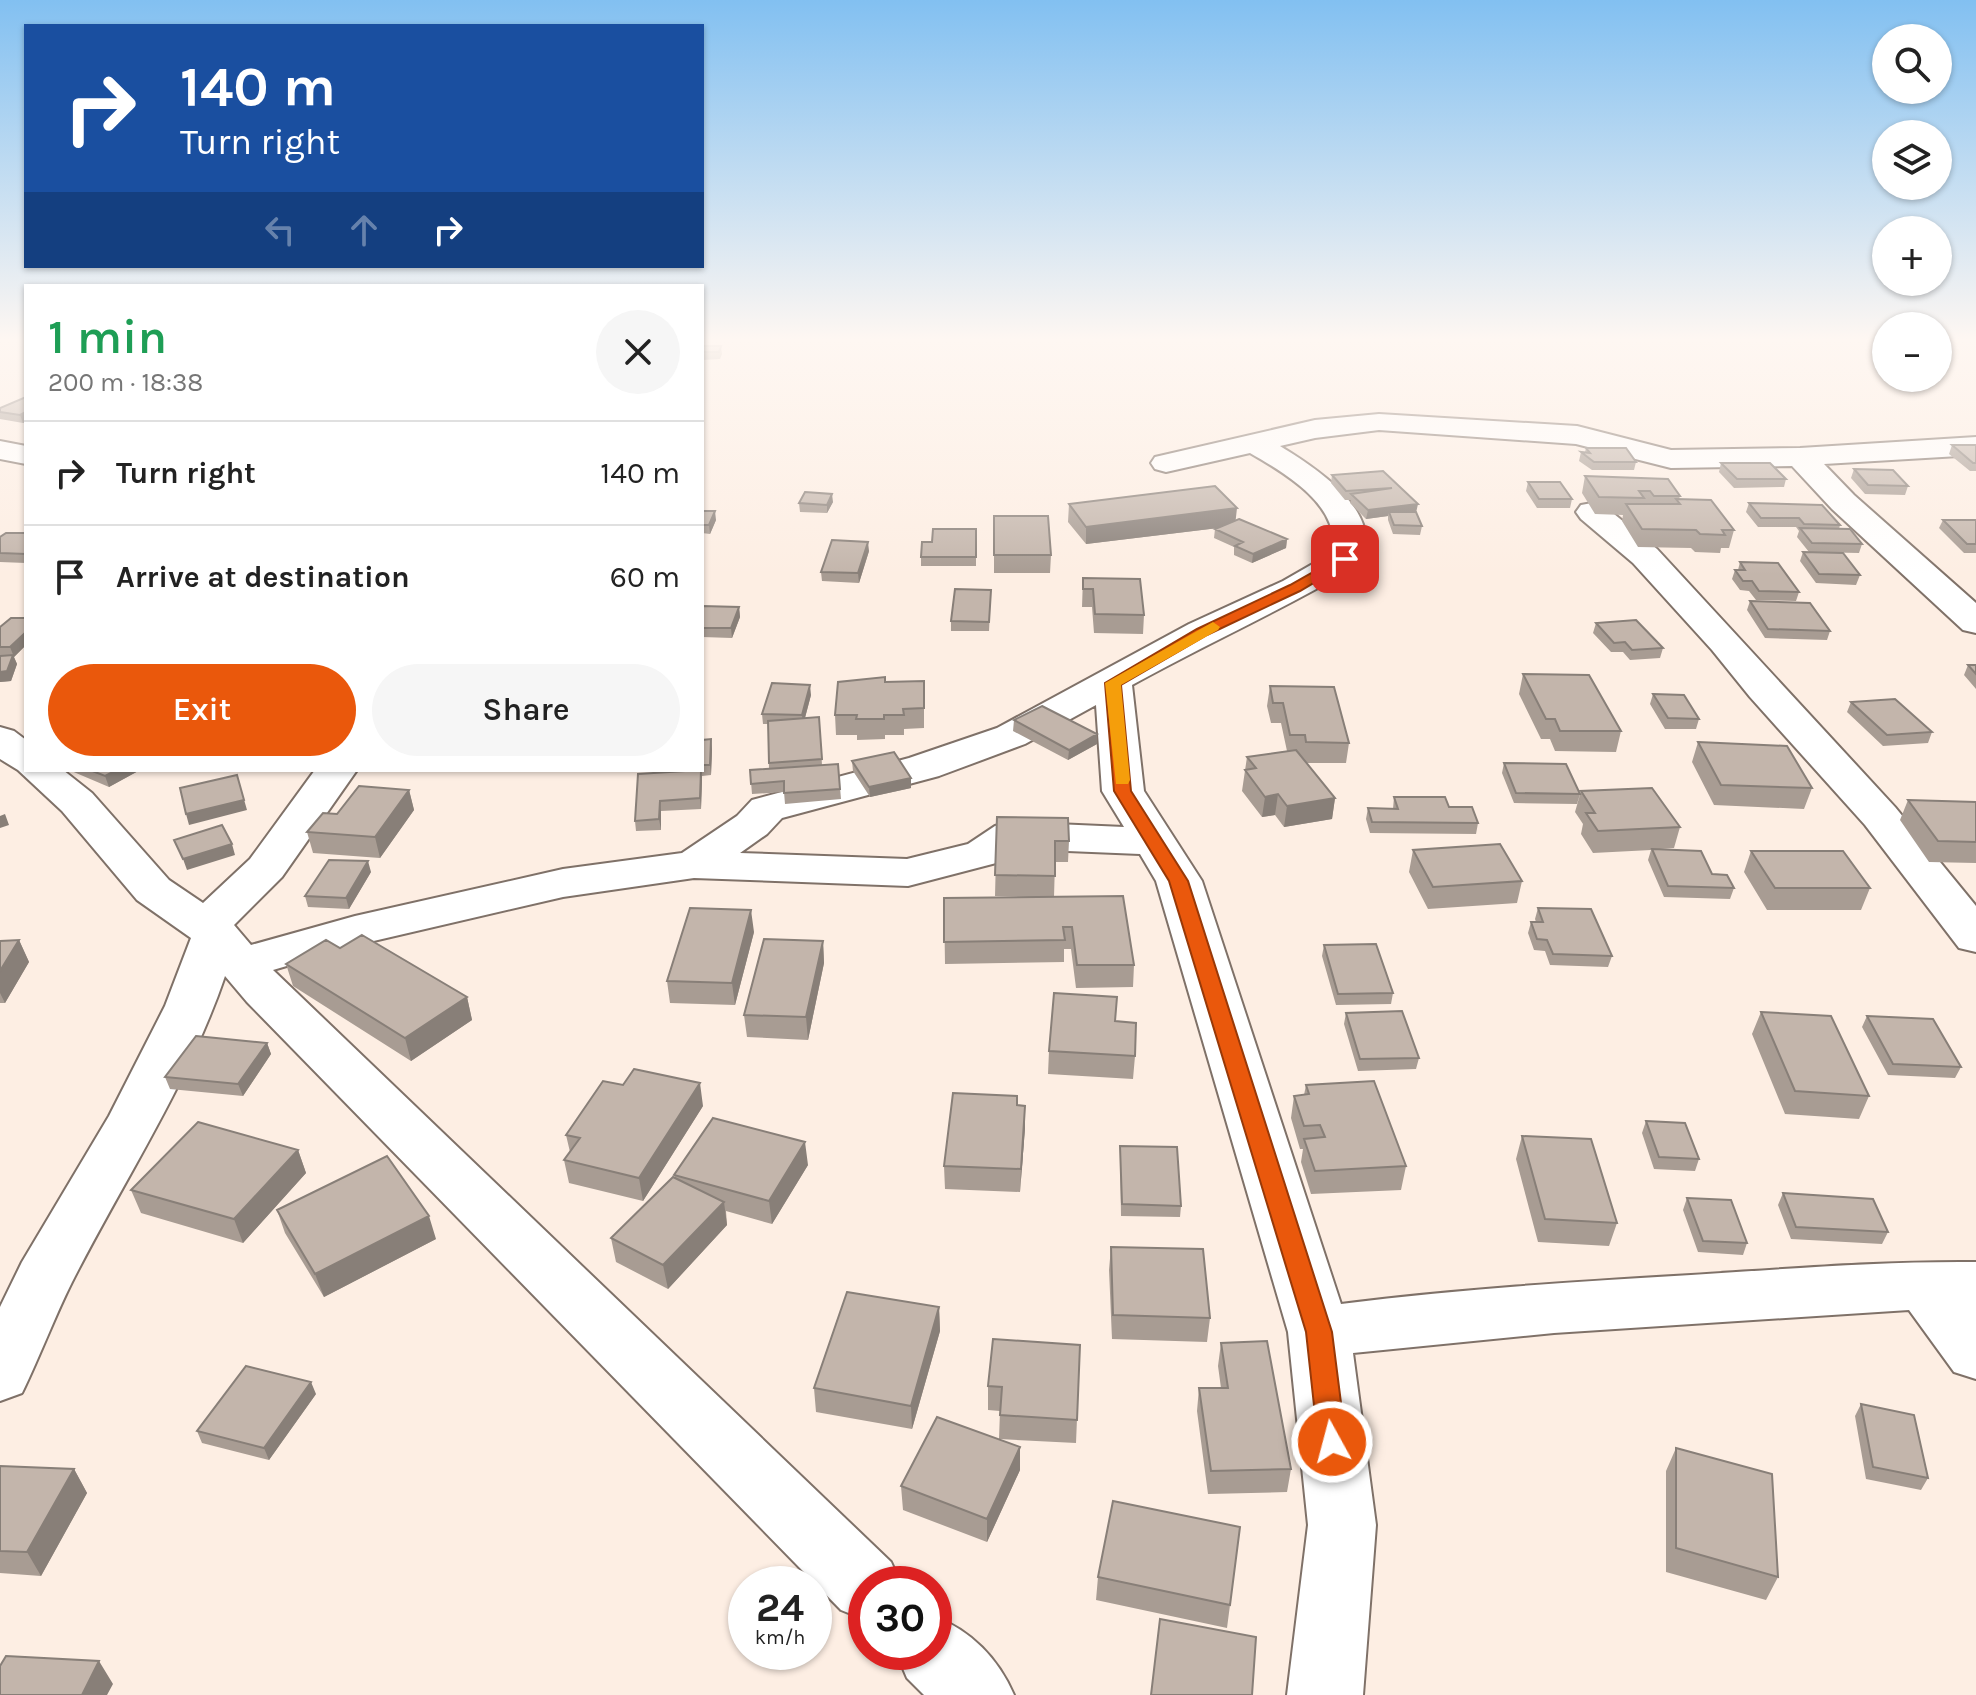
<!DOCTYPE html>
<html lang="en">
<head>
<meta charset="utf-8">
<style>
  :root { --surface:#fff; --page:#f6f6f6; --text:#222; --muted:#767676; --line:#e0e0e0; --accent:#ea580c }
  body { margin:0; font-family:Karla,sans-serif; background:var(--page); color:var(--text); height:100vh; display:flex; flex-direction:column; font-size:30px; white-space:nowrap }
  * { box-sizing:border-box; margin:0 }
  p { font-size:26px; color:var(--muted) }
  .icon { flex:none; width:44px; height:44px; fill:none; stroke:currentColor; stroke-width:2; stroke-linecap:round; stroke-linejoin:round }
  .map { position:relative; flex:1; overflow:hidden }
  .side { position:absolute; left:24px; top:284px; width:680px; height:488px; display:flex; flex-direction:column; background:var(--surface); border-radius:0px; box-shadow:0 2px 6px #0004 }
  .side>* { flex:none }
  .top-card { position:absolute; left:24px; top:24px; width:680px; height:244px; border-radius:0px; box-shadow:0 2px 6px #0004; background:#1a4fa0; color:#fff; overflow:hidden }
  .tools { position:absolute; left:1872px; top:24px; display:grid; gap:16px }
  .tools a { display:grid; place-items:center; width:80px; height:80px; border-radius:50%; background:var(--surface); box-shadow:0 2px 6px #0004; font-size:40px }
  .speed { position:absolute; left:728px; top:1566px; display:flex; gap:16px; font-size:40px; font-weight:700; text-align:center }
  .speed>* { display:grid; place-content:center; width:104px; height:104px; border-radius:50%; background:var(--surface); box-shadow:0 2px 6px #0004; line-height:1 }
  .speed small { font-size:20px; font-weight:400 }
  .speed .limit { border:12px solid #d22; background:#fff; color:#111 }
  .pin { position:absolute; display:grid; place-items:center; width:68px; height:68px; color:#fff; margin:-34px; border-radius:16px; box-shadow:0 4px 12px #0006 }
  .me { position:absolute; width:88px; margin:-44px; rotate:353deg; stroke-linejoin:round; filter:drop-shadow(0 0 6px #0008) }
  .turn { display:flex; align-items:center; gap:28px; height:168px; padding:0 24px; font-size:36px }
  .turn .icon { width:104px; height:104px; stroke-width:2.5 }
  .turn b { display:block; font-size:56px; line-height:68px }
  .lanes { display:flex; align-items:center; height:76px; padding:0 24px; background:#0003; justify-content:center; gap:40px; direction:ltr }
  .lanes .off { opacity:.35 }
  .round { display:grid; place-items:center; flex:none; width:84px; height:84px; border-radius:42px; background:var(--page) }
  .summary { display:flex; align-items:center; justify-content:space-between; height:136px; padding:0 24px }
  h1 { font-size:48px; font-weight:600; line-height:60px; color:#1e9e55 }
  .button { display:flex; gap:16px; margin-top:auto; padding:16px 24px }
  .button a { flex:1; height:92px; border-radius:48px; background:var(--accent); color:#fff; font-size:32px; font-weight:600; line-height:92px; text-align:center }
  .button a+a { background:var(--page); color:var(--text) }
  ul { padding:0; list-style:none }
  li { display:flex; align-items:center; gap:24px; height:104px; padding:0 24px; border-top:2px solid var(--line) }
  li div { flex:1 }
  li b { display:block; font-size:30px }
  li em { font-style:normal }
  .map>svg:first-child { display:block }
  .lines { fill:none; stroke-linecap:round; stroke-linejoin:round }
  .minor-casing { stroke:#7f7168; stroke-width:4 }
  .minor { fill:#fff; fill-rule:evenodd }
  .wall { fill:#a89c93 }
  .shaded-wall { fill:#887f78 }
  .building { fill:#c3b5ab; stroke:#887f78; stroke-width:2 }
  .route { fill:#ea580c; stroke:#983908; stroke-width:2 }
  .slow { fill:#f59e0b }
</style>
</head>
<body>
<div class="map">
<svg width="1976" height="1695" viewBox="0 0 1976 1695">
  <rect width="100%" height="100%" fill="#fdeee3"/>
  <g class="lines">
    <defs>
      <path id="minor" d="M1379,414L1577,426L1671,450L1800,448L1976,437V455L1824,464L1854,495L1976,603V633L1963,630L1832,509L1792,466L1671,468L1576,444L1379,430L1315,438L1280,446C1316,468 1391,516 1357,566C1284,609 1206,644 1132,685L1144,791L1202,881L1341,1304C1457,1289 1574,1282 1691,1275C1786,1269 1881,1261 1976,1262V1379L1954,1372L1909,1310L1554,1333L1353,1353L1376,1525L1363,1695H1287L1308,1525L1288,1332L1156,881L1140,854L1019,849L1000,862L908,886L694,878L563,897L365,943L273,970L891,1562L901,1584H866V1620L841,1610L247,1002L225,976C188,1084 124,1180 72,1282C54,1318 40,1356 22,1393L0,1401V1307L22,1262L109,1116L165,1006L191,938L137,900L62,811L18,770L0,759V727L14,731L26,740V770H63L92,793L169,880L203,903L250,859L315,770H357L282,877L234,925L251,945L355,916L563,869L682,853L737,816L752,800L909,758L997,728L1189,624L1283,581L1330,554C1346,508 1283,472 1250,453L1166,472L1155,469L1151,463L1155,457L1315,420ZM1096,705L1102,791L1124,827L1010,822L995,826L968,844L907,859L740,853L767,834L782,818L939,776L1025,744Z
        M0,441L26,446V464L0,459Z
        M1592,503L1603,505L1657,549L1895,807L1976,906V952L1959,948L1865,825L1750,697L1712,650L1633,563L1581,519L1576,512L1581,505Z
        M934,1616C971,1631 998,1658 1014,1695H924L907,1678L896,1652H934Z"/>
    </defs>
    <use href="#minor" class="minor-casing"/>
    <use href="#minor" class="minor"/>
  </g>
  <path class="wall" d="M702,346H721L722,354L720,359L702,360Z
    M26,397V422L23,423L0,419V408Z
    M1952,445H1976V471H1970L1949,454Z
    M1586,448L1636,462L1634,470H1592L1579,461L1581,452H1585Z
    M1721,463L1786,479L1784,487L1734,488L1719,472Z
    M1854,469L1908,486L1905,495L1865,494L1851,478Z
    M1383,471L1416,512L1422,526L1420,535L1393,534L1388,520V516L1366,519L1350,503L1351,500H1345L1331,483L1332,475Z
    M1585,476L1680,496L1679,499L1734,530L1729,548H1721L1720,553L1695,552L1691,548L1638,547L1622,521L1623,515L1595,514L1582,493Z
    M1528,482L1572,499L1570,508H1537L1526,491Z
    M833,502L827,513L800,512L799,503Z
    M1749,503L1840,525L1839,529L1862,544L1859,553L1810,552L1860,575L1856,585L1816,583L1800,561L1803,552H1809L1797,537L1799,531L1796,527H1758L1746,512Z
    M1069,504L1235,521L1287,539L1286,548L1252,563L1234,555V547L1214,538L1215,529L1218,528L1086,544L1068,522Z
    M702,511L716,520L710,534L702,533Z
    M994,516L1051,555L1050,573H994Z
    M1943,520H1976V553H1964L1939,528Z
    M976,529V566H921V557L932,542Z
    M26,533V563L0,562V537Z
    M869,551L859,583L822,581L821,572Z
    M1740,562L1799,592L1796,601L1756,600L1749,591L1740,590L1732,579L1735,570H1738Z
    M1083,578L1144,615L1143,634L1094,633L1092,607H1082Z
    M991,590L989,631H951V621Z
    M1750,601L1830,631L1827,640L1765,638L1747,610Z
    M702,606L739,607L740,617L732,638L702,637Z
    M1596,623L1663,648L1660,658L1630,660L1623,652H1611L1593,633Z
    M0,627L26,645L14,657L17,664L11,681L0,682Z
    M1968,665H1976V689L1964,675Z
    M1523,674L1621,731L1616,752L1555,751L1550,739H1541L1519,694Z
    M924,681V728L904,729V735H885V739L857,740V735H836L835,715L885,682Z
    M1270,686L1349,743L1346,763H1306L1335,798L1332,819L1284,827L1275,815L1262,817L1242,791L1247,757L1287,751L1281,723H1271L1267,706Z
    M1653,694L1699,719L1696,729H1665L1650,704Z
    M811,695L805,718L819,717L822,765L838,764L841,799L785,804L784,792L752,794L750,770L769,769L768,724H763L762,714Z
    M1851,702L1932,732L1928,743L1883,746L1847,712Z
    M1014,720L1097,744L1068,760L1013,731Z
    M711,739L712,750L711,775L702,776L701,809L661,811V830L636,831L635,821L653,773L652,770H702V740Z
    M1698,742L1812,788L1804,809L1714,805L1692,762Z
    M852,761L911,778V788L870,797L853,771Z
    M1504,763L1580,794L1577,804L1514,803L1502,773Z
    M69,770H140L109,787Z
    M409,790L414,810L380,858L313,853L307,832L337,814Z
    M1581,791L1680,827L1674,848L1660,849L1712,874L1734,888L1730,899L1664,897L1648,860L1651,850L1593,853L1581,834L1583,824L1575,812Z
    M1394,797L1449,807L1478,823L1476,834L1370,833L1366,819L1368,808L1393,809Z
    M1908,800L1976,802V863L1929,862L1900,820Z
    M997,817L1069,841L1068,862H1055L1054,897L1134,965L1133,987L1076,988L1071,949H1064V962L945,964L944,898L1038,897L995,896Z
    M1413,850L1522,881L1517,903L1428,909L1409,872Z
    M1751,851L1870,888L1861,910H1767L1744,872Z
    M371,872L349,909L308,907L305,896Z
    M1538,908L1612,956L1608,967L1550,965L1545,951L1534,950L1528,933L1531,922H1536L1535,919Z
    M754,932L735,1005L670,1003L667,981Z
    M19,940L29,962L5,1003H0V941Z
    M823,941L824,963L808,1040L747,1037L744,1015Z
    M1324,945L1393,993L1391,1004L1336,1005L1322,956Z
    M340,948L467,997L472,1020L411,1061L293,986L286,964Z
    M1761,1012L1869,1096L1859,1119L1785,1114L1752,1034Z
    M1346,1013L1419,1058L1416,1069L1358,1071L1344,1024Z
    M1867,1016L1961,1067L1955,1078L1888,1075L1862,1027Z
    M1115,1021L1135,1056L1133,1079L1048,1074L1049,1051Z
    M267,1043L271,1054L243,1096L170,1089L165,1077Z
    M1306,1085L1406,1166L1401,1190L1311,1194L1301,1162L1303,1149H1300L1291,1118L1294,1096L1304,1095Z
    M1017,1105L1025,1128L1020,1192L945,1189L944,1166Z
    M703,1106L643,1201L569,1183L564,1160L570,1152L566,1135Z
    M1646,1121L1699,1159L1695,1171L1654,1169L1642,1133Z
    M1522,1136L1617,1223L1609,1246L1538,1242L1516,1159Z
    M1120,1146L1181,1206L1180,1217L1121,1216Z
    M298,1150L306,1173L243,1243L141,1213L131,1190Z
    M808,1165L772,1224L726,1211L727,1225L668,1289L616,1262L611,1238L675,1178L674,1175Z
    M1783,1193L1888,1232L1882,1244L1791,1239L1778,1205Z
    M1687,1198L1747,1243L1743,1255L1698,1252L1683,1210Z
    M277,1210L436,1239L324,1297L285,1233Z
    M1111,1247L1210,1318L1207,1342L1112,1339L1109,1270Z
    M939,1307L940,1331L912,1429L816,1412L814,1388Z
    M1221,1343L1291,1469L1287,1492L1208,1494L1197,1411L1199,1388H1221L1218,1366Z
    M1080,1345L1076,1443L999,1439L1000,1411L988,1410V1386Z
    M316,1394L269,1460L202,1443L197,1431Z
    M1861,1404L1928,1478L1921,1490L1866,1479L1855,1416Z
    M1020,1447V1470L987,1542L903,1510L901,1486Z
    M1676,1448L1778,1577L1766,1600L1666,1572V1471Z
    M0,1466L74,1469L87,1493L41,1576L0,1573Z
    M1098,1577L1230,1605L1227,1628L1096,1600Z"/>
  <path class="shaded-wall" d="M26,412V422L23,423L20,415Z
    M832,494L833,502L827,513V505Z
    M1418,504L1416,513L1389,512L1388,516L1366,519L1368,510Z
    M1237,508L1235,526L1086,544V527Z
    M715,511L716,520L710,534L709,525Z
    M1287,539L1286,548L1252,563L1253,554Z
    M868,542L869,551L859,583L858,573Z
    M739,607L740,617L732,638L731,628Z
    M26,632V645L14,657L10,647Z
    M13,655L17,664L11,681L0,682V672Z
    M810,685L811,695L803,725L802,715Z
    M1097,734V744L1068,760L1069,750Z
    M711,739L712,750L711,775L710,765Z
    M117,770H140L109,787L105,776Z
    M701,770L702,780L701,809L700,798Z
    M237,775L247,810L189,825L186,814Z
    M911,778V788L870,797L869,787Z
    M409,790L414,810L380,858L375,837Z
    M1278,794L1275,815L1262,817L1265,797Z
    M1335,798L1332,819L1284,827L1287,806Z
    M660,801L661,811V830L659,819Z
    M5,814L9,825L0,828V816Z
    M232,844L235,855L187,870L183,859Z
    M368,861L371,872L349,909L346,898Z
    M751,910L754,932L735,1005L732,983Z
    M19,940L29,962L5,1003L0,993V971Z
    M823,941L824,963L808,1040L806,1017Z
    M467,997L472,1020L411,1061L405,1038Z
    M267,1043L271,1054L243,1096L238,1084Z
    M700,1083L703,1106L643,1201L639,1178Z
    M1025,1106V1128L1020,1192L1021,1169Z
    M805,1142L808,1165L772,1224L769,1201Z
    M298,1150L306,1173L243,1243L234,1219Z
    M724,1202L727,1225L668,1289L663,1265Z
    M429,1216L436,1239L324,1297L315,1274Z
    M939,1307L940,1331L912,1429L911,1406Z
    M311,1382L316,1394L269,1460L264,1448Z
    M1020,1447V1470L987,1542V1519Z
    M74,1469L87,1493L41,1576L27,1552Z
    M99,1661L113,1684L107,1695H82Z"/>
  <path class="building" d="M702,346H721L719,352H702Z
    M26,397V412L20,415L0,412V408Z
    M1952,445H1976V463H1973Z
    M1586,448H1626L1636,462H1594L1581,452L1590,453Z
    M1721,463H1770L1786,479H1737Z
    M1854,469L1893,470L1908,486L1868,485Z
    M1383,471L1418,504L1368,510L1351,494L1392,488L1346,491L1332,475Z
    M1585,476L1668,479L1680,496H1654L1650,491H1639L1644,498L1599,497Z
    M1528,482H1560L1572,499H1539Z
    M1215,486L1237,508L1086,527L1069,504Z
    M805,492L832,494L827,505L799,503Z
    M1676,499L1711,500L1734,530H1722L1725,535L1700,534L1696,530L1642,529L1626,504H1680Z
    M1749,503L1822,505L1840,525L1804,524L1799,518H1761Z
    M702,511H715L709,525H702Z
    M1389,512H1416L1422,526L1394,525Z
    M994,516H1048L1051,555H994Z
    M1239,519L1287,539L1253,554L1235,546L1243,542L1215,529Z
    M1943,520H1976V544H1967Z
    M1800,528L1850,529L1862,544L1812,543Z
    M933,529H976V557H921L922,542H932Z
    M6,533H26V554L0,553V537Z
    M832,540L868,542L858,573L821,572Z
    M1803,552L1843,553L1860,575L1819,574Z
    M1740,562L1778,563L1799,592L1759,591L1752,581H1743L1735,570H1745Z
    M1083,578L1140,579L1144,615L1095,614L1093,589H1083Z
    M955,589L991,590L989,622L951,621Z
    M1750,601L1810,603L1830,631L1768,629Z
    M702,606L739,607L731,628H702Z
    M11,618H26V632L10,647H0V627Z
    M1636,620L1663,648L1632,650L1625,642L1614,643L1596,623Z
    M13,655L7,671L0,672V656Z
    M1968,665H1976V674Z
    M1523,674L1589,675L1621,731H1560L1555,719H1546Z
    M885,677V682L924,681V708L903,709L904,715H884V719H856L857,715H835L838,682Z
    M772,683L810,685L802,715L762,714Z
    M1270,686L1334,687L1349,743L1306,742L1305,735H1290L1283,703H1273Z
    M1653,694L1684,695L1699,719L1668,718Z
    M1895,699L1932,732L1887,735L1851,702Z
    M1042,706L1097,734L1069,750L1014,720Z
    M819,717L822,759L769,763L768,721Z
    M711,739L710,765H702V740Z
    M1698,742L1787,746L1812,788L1721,785Z
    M1296,750L1335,798L1287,806L1278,794L1265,797L1245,770L1256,768L1247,757Z
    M894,752L911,778L869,787L852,761Z
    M1504,763L1566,764L1580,794L1516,793Z
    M838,764L840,789L784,793V781L751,784L750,770Z
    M90,770H117L105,776Z
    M701,770L700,798L660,801L659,819L635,821L638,774Z
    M237,775L244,800L186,814L180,788Z
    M359,786L409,790L375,837L307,832L323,813L337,814Z
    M1652,788L1680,827L1598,831L1586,813H1595L1581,791Z
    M1394,797H1445L1449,807H1472L1478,823L1372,822L1368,808L1398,809Z
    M1908,800L1976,802V842L1938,841Z
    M997,817L1068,818L1069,841H1055V876L995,875Z
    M222,825L232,844L183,859L174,840Z
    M1500,844L1522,881L1433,887L1413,850Z
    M1652,849L1701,851L1712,874L1727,875L1734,888L1668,886Z
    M1751,851H1843L1870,888H1775Z
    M329,860L368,861L346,898L305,896Z
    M1123,896L1134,965H1077L1072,927H1063L1065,940L944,942V898Z
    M690,908L751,910L732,983L667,981Z
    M1538,908L1591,909L1612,956L1553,954L1547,940L1537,939L1531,922H1543Z
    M362,935L467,997L405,1038L286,964L326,940L340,948Z
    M764,939L823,941L806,1017L744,1015Z
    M19,940L0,971V941Z
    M1376,944L1393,993L1338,994L1324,945Z
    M1054,993L1117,997L1115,1021L1136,1023L1135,1056L1049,1051Z
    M1402,1011L1419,1058L1360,1059L1346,1013Z
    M1761,1012L1831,1016L1869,1096L1795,1091Z
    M1867,1016L1933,1019L1961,1067L1893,1064Z
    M196,1036L267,1043L238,1084L165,1077Z
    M634,1069L700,1083L639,1178L564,1160L580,1138L566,1135L603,1081L623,1085Z
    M1374,1081L1406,1166L1315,1171L1304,1139L1325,1137L1320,1125L1304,1126L1294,1096L1309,1094L1306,1085Z
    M953,1093L1017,1096V1105L1025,1106L1021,1169L944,1166Z
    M713,1118L805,1142L769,1201L674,1175Z
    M1646,1121L1685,1123L1699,1159L1659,1157Z
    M198,1122L298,1150L234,1219L131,1190Z
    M1522,1136L1591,1139L1617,1223L1545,1219Z
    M1120,1146L1177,1147L1181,1206L1122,1204Z
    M387,1156L429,1216L315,1274L277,1210Z
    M673,1177L724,1202L663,1265L611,1238Z
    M1783,1193L1873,1199L1888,1232L1796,1227Z
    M1687,1198L1731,1200L1747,1243L1703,1241Z
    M1111,1247L1203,1249L1210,1318L1113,1315Z
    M847,1292L939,1307L911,1406L814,1388Z
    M993,1339L1080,1345L1077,1420L1000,1415L1002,1387L988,1386Z
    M1267,1341L1291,1469L1211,1471L1199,1388H1228L1221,1343Z
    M246,1366L311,1382L264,1448L197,1431Z
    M1861,1404L1914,1415L1928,1478L1873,1467Z
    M937,1417L1020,1447L987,1519L901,1486Z
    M1676,1448L1772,1474L1778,1577L1676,1548Z
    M0,1466L74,1469L27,1552L0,1551Z
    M1113,1501L1240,1527L1230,1605L1098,1577Z
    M1160,1619L1256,1637L1252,1695H1151Z
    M6,1656L99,1661L82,1695H0V1666Z"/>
  <linearGradient id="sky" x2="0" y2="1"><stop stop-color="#82c0f1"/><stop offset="0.59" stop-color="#fef7f2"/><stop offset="1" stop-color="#fef7f2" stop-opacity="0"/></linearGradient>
  <rect width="1976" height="575" fill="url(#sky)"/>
  <path class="route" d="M1345,554L1351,559L1349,562L1300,591L1207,635L1121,685L1131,791L1188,881L1332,1332L1346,1442L1342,1451L1332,1454L1322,1451L1318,1442L1306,1332L1169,881L1114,791L1105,683L1197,629L1290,585Z"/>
  <path class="slow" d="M1213,622L1220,627L1218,630L1121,685L1130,780L1128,784H1116L1105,683Z"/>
</svg>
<div class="tools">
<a><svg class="icon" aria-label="search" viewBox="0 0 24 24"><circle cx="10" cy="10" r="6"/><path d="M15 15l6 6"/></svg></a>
<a><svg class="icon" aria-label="layers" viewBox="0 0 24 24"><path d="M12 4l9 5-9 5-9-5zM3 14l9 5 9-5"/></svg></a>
<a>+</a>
<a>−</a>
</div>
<div class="speed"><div>24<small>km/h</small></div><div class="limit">30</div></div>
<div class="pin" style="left:1345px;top:559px;background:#d93025"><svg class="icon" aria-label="arrive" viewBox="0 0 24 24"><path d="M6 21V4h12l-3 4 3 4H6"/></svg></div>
<svg class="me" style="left:1332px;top:1442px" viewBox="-20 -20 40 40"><circle r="17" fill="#ea580c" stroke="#fff" stroke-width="3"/><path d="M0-11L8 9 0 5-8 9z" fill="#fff"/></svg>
<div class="top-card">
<div class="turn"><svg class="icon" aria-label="right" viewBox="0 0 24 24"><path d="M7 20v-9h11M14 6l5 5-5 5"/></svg><div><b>140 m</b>Turn right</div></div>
<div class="lanes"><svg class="icon off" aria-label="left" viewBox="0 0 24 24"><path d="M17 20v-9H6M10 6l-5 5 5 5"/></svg><svg class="icon off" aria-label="ahead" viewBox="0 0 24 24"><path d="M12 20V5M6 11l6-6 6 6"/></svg><svg class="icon" aria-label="right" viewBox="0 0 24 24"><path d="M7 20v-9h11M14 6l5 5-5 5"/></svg></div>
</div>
<section class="side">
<div class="summary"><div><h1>1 min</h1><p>200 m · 18:38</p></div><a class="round"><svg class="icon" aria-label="close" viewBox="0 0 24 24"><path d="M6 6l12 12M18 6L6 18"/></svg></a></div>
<ul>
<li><svg class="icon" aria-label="right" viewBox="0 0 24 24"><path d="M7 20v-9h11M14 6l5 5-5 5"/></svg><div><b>Turn right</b></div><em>140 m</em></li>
<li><svg class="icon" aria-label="arrive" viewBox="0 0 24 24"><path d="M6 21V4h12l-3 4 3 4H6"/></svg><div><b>Arrive at destination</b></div><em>60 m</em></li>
</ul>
<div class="button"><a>Exit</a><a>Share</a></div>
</section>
</div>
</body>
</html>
